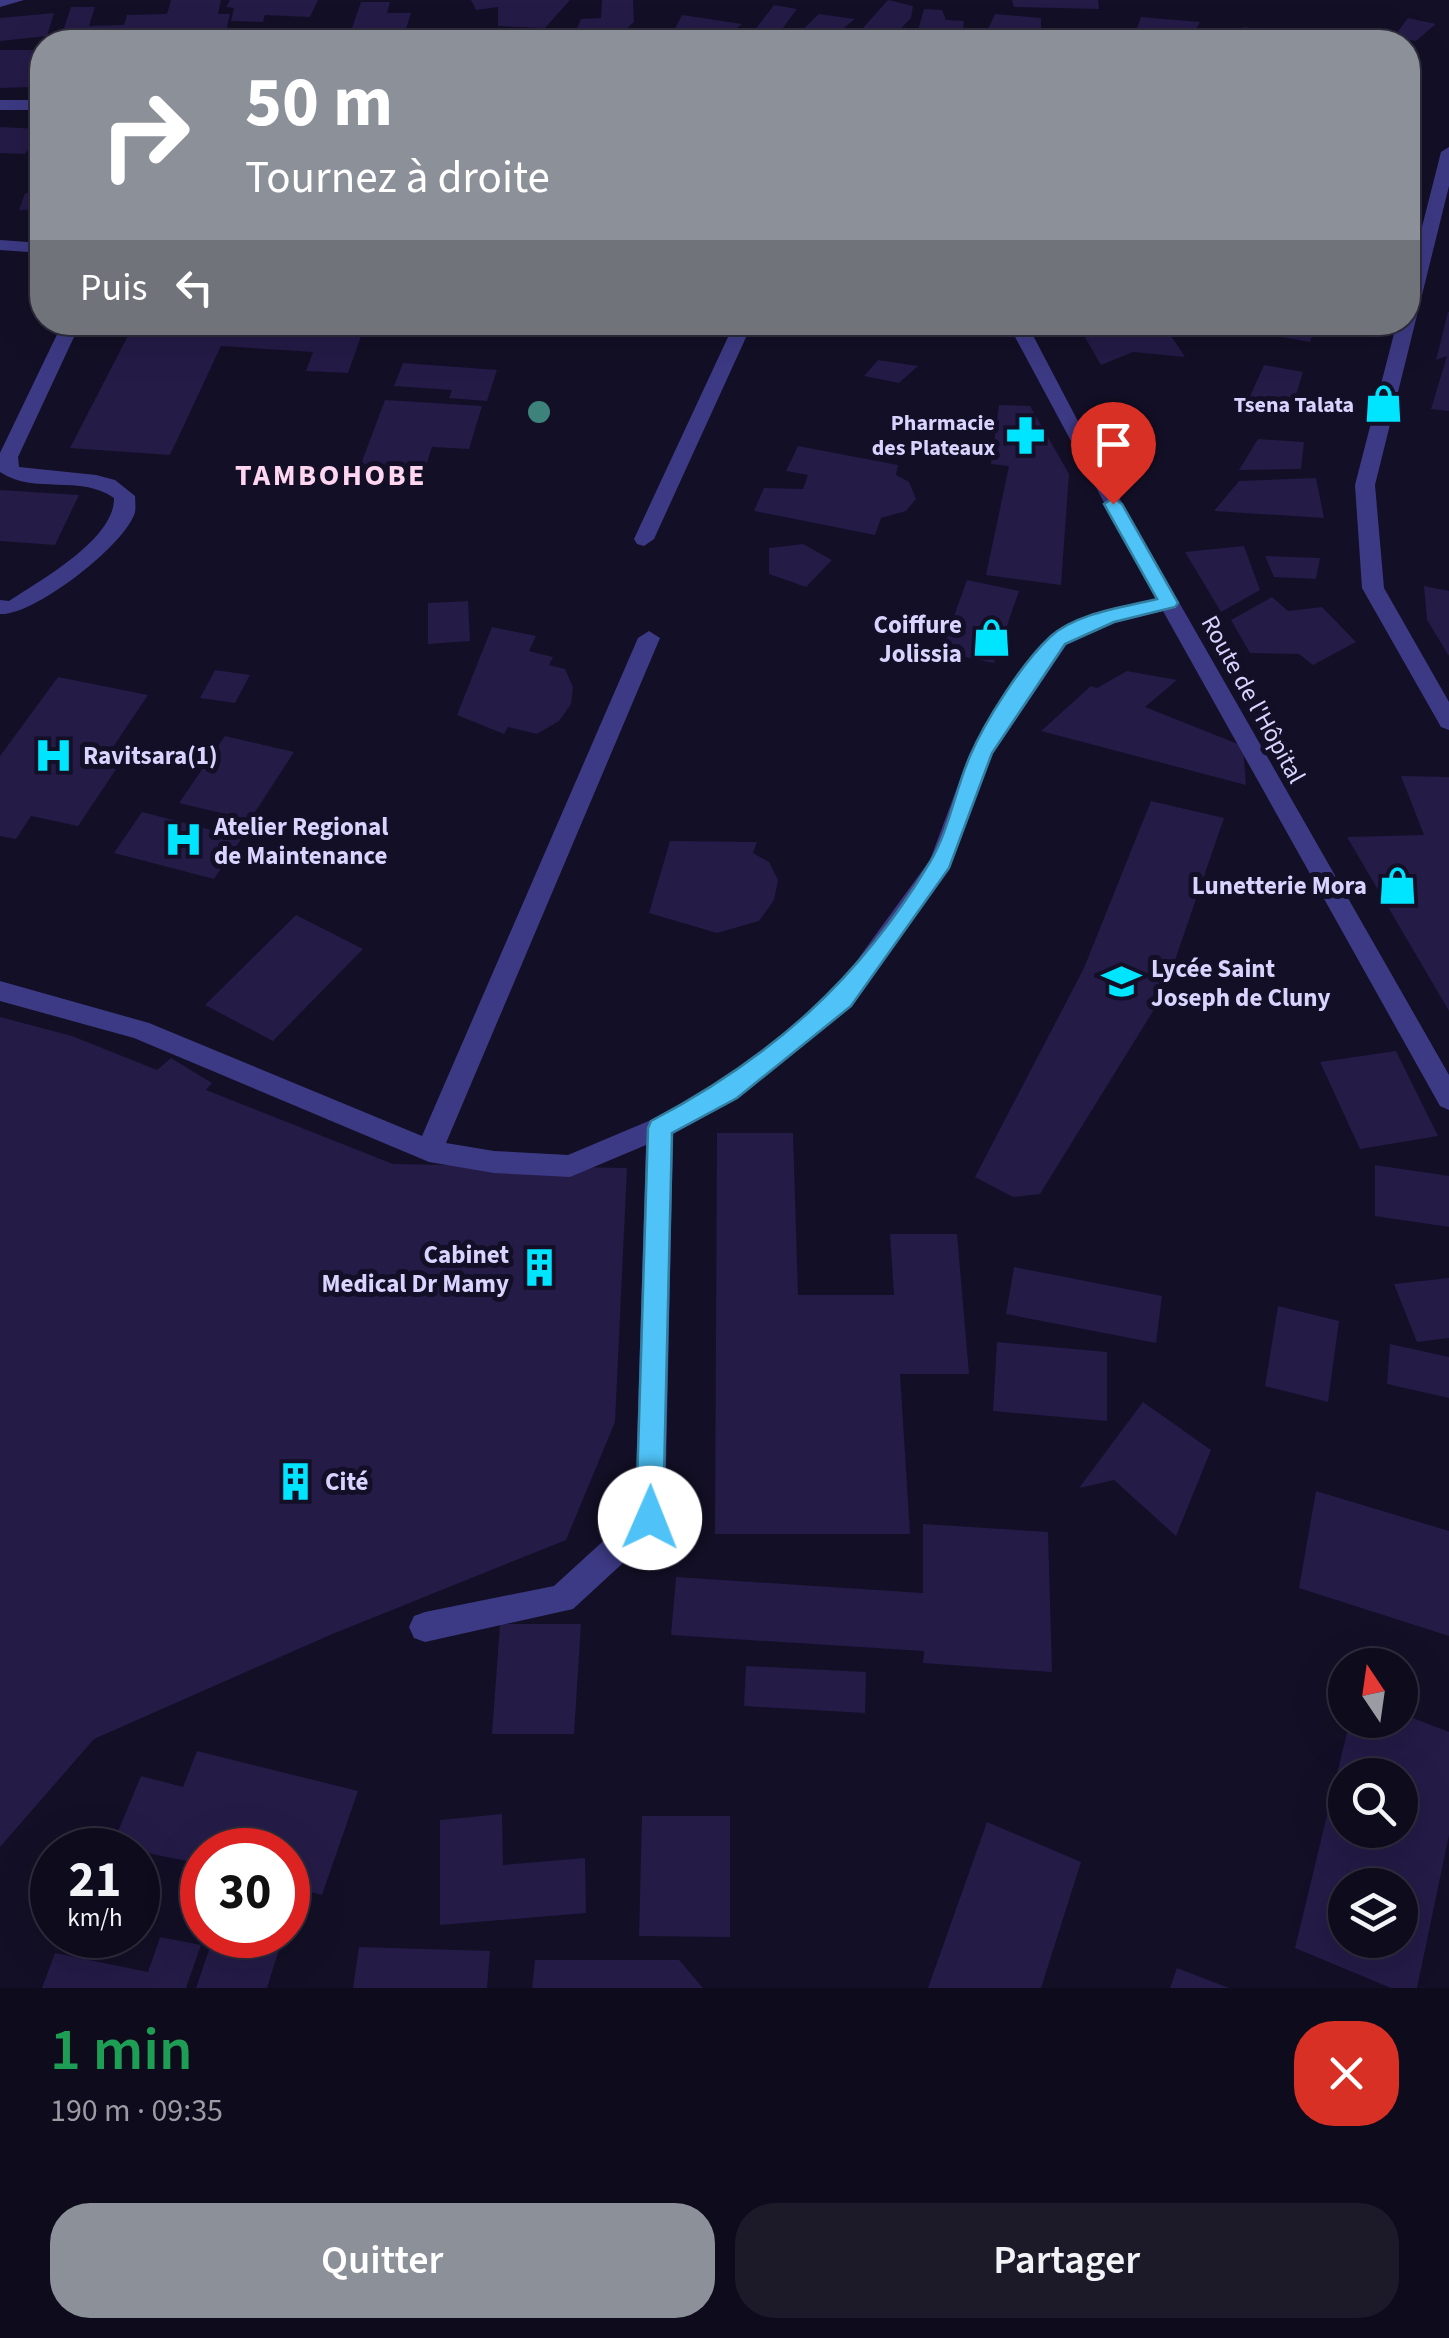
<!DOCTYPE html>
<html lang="fr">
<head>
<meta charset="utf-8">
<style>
  :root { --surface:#0e0b1c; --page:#1c1929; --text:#f1f3f6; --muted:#9b9ba3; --line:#2e2b3b; --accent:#8c9099 }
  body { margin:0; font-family:"Source Sans 3",sans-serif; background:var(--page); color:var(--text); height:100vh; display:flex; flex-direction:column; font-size:38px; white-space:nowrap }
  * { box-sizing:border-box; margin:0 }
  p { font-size:32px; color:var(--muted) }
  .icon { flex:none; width:55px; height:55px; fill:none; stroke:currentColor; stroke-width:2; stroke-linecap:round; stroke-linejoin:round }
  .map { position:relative; height:1988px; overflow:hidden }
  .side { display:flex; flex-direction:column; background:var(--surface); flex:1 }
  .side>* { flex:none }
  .banner { position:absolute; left:30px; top:30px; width:1390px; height:305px; border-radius:40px; box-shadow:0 10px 40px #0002,0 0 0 2px var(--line); background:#8c9099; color:#fff; overflow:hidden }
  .needle { width:65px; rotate:347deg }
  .tools { position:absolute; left:1328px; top:1648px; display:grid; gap:20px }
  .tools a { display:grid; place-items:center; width:90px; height:90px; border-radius:50%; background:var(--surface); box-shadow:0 10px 40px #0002,0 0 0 2px var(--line); font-size:50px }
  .speed { position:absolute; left:30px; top:1828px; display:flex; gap:20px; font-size:50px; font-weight:700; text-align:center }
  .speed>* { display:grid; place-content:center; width:130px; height:130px; border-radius:50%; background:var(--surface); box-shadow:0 10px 40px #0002,0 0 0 2px var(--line); line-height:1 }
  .speed small { font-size:25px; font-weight:400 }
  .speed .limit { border:15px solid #d22; background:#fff; color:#111 }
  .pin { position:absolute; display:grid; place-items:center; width:85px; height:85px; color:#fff; margin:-102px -42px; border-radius:50% 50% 50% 0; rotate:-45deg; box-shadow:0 0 10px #0007 }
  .pin .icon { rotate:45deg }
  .me { position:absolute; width:110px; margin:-55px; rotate:1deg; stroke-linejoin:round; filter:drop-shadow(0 0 8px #0008) }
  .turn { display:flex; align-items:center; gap:35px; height:210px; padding:0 50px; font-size:45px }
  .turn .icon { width:130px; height:130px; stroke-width:2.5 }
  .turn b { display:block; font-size:70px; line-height:85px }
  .then { display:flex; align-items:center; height:95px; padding:0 50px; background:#0003; gap:20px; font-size:38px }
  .round { display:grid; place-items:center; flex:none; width:105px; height:105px; border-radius:40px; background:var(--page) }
  .summary { display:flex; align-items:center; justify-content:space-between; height:170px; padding:0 50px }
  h1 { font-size:60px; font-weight:600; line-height:75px; color:#1e9e55 }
  .cta { display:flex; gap:20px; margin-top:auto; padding:20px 50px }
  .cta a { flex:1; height:115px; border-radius:40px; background:var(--accent); color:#fff; font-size:40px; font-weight:600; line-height:115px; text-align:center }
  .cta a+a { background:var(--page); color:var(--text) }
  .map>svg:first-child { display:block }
  .building { fill:#241b47; fill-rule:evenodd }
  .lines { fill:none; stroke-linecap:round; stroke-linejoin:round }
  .minor { fill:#3d3a85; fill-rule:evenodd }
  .tree { fill:#3d827b }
  .route { fill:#4fc3f7; stroke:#337fa1; stroke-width:2.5 }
  .labels { text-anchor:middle; stroke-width:10; stroke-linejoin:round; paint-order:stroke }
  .far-poi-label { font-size:22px; font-weight:bold; fill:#d9d4ff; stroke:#130f26; text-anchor:end }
  .poi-label { font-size:25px; font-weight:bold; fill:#d9d4ff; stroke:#130f26; text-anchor:start }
  .street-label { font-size:25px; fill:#d9d4ff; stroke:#130f26 }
  .far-district-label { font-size:30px; font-weight:bold; letter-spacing:2.5px; fill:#ffd6f0; stroke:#130f26 }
</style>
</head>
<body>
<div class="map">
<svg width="1449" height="1988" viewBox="0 0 1449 1988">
  <rect width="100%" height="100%" fill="#130f26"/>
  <path class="building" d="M171,0H221L218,14H230L224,40L188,41L190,32L165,33L163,42H71L74,31H63L71,7H95L89,26L124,25L127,15L167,14Z
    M230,0H318L310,17L265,15L263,22L231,21L234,8L226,7Z
    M471,0H570L545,28L498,26V7L476,10Z
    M602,0H633L634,22L617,38L574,35L581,19L601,18Z
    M888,0L913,6L911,18L888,42H864L862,29Z
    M1012,0H1098L1099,9L1014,7Z
    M361,2H390L387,13H411L406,29L352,28Z
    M774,5L797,9L777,36L754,31Z
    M924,9L942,10L946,20L964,21L962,39L916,38Z
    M54,13L47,36L0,41V18Z
    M819,14L855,19L827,41L792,40Z
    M995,14L1041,18V42L983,40Z
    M682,15L742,24L719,42H668Z
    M1141,17L1200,22L1189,42H1132Z
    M1408,18L1436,24L1416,41L1393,38Z
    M1244,27L1301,35L1298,42H1237Z
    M233,30L291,32L289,38L312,39L311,42H228Z
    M485,32L513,34L509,42H482Z
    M464,36L462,42H380L381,38Z
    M0,50H42V63L31,87L0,88Z
    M0,127L40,129L25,154L0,153Z
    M25,193H42V209L19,210Z
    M1448,312H1449V411L1431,409L1447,356L1436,360Z
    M366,322L348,373L306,371L313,352L221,346L170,455L70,448L135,322Z
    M505,322H686V327L504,326Z
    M1076,322H1144L1166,328L1185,357L1133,352L1101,365Z
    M1264,322H1317L1310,342L1261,333Z
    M878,360L918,366L899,383L864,376Z
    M403,363L497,370L487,401L449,398L452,390L394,386Z
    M1264,365L1303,372L1292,408L1247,403Z
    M385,400L482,406L469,449L432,447L425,469L361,464Z
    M999,405L1030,406L1069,474L1061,585L986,575L1009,466L991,464Z
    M1258,439L1304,442L1301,469L1239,470Z
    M798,446L898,465L896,475L909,482L916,499L906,511L881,518L875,535L754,511L764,488L803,489L808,475L786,471Z
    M1316,478L1324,518L1214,511L1239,481Z
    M0,490L79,495L55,545L0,541Z
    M803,544L832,560L806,587L769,574V548Z
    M1244,546L1260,590L1221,612L1185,552Z
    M1265,556L1320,558L1316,579L1274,577Z
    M967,580L1019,591L994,663L941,652Z
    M1424,586L1449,591V656L1427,620Z
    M1272,597L1288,611L1322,607L1356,642L1313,665L1299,654L1250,653L1231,620Z
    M468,601L470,641L428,644V603Z
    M492,627L536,636L529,651L553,657L549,665L565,669L573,687L571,704L559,721L537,734L508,727L504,734L457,715Z
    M215,670L250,675L235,703L200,698Z
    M1127,671L1177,680L1145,707L1243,746L1246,785L1041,731L1091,686L1097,688Z
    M58,677L148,695L111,750L127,753L78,826L31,816L16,839L0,836V756Z
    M225,736L294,752L250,820L179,803Z
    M1401,776L1449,777V1011L1347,837L1424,835Z
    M1151,801L1224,818L1163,995L1040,1194L1013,1197L975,1177L1084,968Z
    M142,812L242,838L214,879L114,853Z
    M670,841L757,842L753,853L769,862L778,880L774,900L759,921L717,933L649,913Z
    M296,915L363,949L273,1041L205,1005Z
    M0,1017L72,1036L157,1070L171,1058L212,1083L206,1090L393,1164L627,1168L615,1422L566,1540L330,1635L94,1739L0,1847Z
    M1396,1051L1438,1136L1360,1149L1320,1062Z
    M717,1133H793L798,1295H894L890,1234H957L969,1374H900L910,1534H715Z
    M1375,1165L1449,1176V1227L1375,1216Z
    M1014,1267L1162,1296L1156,1343L1006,1314Z
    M1449,1278V1338L1417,1342L1394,1284Z
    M1278,1306L1339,1321L1328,1402L1265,1386Z
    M997,1342L1107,1352V1421L993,1411Z
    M1390,1344L1449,1357V1398L1387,1384Z
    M1143,1402L1211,1450L1176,1536L1114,1480L1079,1488Z
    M1316,1491L1449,1531V1636L1299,1588Z
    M923,1524L1048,1532L1052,1672L923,1663L924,1651L671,1635L676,1577L923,1593Z
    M500,1624H581L574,1734H492Z
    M746,1666L866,1672L865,1713L744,1706Z
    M1400,1713L1449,1732V1835L1417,1988H1391L1295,1948L1350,1720H1400ZM1345,1775H1400V1830H1345ZM1345,1885H1400V1940H1345Z
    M197,1751L358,1791L322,1895L288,1886V1850H202V1864L112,1846L141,1776L183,1787Z
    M502,1814L503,1865L585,1858L586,1913L440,1925V1820Z
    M642,1816H730V1937L639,1936Z
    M987,1822L1081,1862L1041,1988H928Z
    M214,1935H244L281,1943L267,1988H196Z
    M160,1937L201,1945L186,1988H42L55,1953L148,1972Z
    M359,1947L490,1951L487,1988H353Z
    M535,1960H679L703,1988H532Z
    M1177,1968L1229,1988H1170Z"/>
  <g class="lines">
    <path class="minor" d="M0,0H24L0,7Z
      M0,100H42V110H0Z
      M1449,147V186L1375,485L1384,588L1449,702V730L1441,727L1362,588L1355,485L1397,322H1408V282L1441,152Z
      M0,240L42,243V253L0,250Z
      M63,322H81L18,457L19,467L96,475L115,480L135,496C135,501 136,507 135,512C126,545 32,617 0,614V600L9,601C41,580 115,539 114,498C81,474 34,495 0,472V453Z
      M735,322H753L654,539L644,546L637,544L634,539Z
      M1007,322H1026L1104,471L1449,1075V1110L1440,1106L1163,611L1114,623L1067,644L992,755L949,869L852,1006L737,1099L673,1134L665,1518L661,1528L573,1609L425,1642L414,1638L409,1627L414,1616L425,1612L554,1586L635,1512L646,1145L570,1177L494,1173L429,1162L134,1038L0,1001V981L149,1023L422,1136L638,638L649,631L660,638L446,1143L494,1151L568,1155L651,1120L719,1085L834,992L930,860L970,753L1051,634L1100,612L1156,599Z"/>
  </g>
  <circle class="tree" cx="539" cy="412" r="11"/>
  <path class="route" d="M1113,498L1122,504L1178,603L1175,607L1114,622L1065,644L992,753L949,868L851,1006L737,1098L672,1133L663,1518L659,1527L650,1531L640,1527L636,1518L648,1128L651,1121C771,1058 860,979 930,862C949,831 955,790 970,756C985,721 1022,663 1050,637C1075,613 1125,607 1157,599L1104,504Z"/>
  <defs>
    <symbol id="shop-bare" viewBox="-9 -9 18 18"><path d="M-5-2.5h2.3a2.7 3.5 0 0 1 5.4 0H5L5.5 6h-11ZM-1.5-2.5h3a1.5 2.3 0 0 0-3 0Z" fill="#00e5ff" stroke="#130f26" stroke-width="2.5" paint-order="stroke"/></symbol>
    <symbol id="pharmacy-bare" viewBox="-9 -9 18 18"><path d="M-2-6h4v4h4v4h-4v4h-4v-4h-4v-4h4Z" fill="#00e5ff" stroke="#130f26" stroke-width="2.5" paint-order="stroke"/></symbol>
    <symbol id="hospital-bare" viewBox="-9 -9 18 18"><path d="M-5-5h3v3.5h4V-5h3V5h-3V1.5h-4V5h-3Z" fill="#00e5ff" stroke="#130f26" stroke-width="2.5" paint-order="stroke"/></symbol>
    <symbol id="school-bare" viewBox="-9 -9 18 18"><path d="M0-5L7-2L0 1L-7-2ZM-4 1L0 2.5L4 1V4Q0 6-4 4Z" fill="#00e5ff" stroke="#130f26" stroke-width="2.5" paint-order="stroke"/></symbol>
    <symbol id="building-bare" viewBox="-9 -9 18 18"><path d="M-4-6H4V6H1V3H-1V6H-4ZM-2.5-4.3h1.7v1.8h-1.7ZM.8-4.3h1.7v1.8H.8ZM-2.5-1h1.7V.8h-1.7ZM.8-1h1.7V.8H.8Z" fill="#00e5ff" stroke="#130f26" stroke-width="2.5" paint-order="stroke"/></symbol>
  </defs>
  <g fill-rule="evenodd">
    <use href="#shop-bare" x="1356" y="376" width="55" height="55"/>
    <use href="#pharmacy-bare" x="998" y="408" width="55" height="55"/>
    <use href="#shop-bare" x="964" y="610" width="55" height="55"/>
    <use href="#hospital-bare" x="26" y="728" width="55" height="55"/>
    <use href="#hospital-bare" x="156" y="812" width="55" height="55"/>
    <use href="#shop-bare" x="1370" y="858" width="55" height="55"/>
    <use href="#school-bare" x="1094" y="954" width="55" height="55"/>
    <use href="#building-bare" x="512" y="1240" width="55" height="55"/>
    <use href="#building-bare" x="268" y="1454" width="55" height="55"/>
  </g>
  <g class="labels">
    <g class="far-poi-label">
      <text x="1354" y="412">Tsena Talata</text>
      <text x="995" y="430">Pharmacie<tspan x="995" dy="25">des Plateaux</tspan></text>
    </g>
    <g class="poi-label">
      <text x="962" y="633" text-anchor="end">Coiffure<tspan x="962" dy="29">Jolissia</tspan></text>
      <text x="83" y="764">Ravitsara(1)</text>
      <text x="214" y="835">Atelier Regional<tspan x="214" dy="29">de Maintenance</tspan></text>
      <text x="1367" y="894" text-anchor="end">Lunetterie Mora</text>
      <text x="1151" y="977">Lycée Saint<tspan x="1151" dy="29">Joseph de Cluny</tspan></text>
      <text x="509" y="1263" text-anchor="end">Cabinet<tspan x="509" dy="29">Medical Dr Mamy</tspan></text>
      <text x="325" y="1490">Cité</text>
    </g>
    <g class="street-label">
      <text transform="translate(1254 699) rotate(61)" y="9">Route de l'Hôpital</text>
    </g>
    <g class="far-district-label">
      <text x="331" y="485">TAMBOHOBE</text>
    </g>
  </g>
</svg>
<div class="tools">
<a><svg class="needle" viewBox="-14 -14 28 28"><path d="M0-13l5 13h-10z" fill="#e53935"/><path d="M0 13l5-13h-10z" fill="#9b9ba3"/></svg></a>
<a><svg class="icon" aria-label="search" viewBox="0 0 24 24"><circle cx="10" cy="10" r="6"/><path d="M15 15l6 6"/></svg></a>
<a><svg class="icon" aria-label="layers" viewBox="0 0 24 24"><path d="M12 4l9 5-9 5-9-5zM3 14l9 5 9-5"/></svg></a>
</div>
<div class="speed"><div>21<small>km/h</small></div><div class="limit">30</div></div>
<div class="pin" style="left:1113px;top:504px;background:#d93025"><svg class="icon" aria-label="arrive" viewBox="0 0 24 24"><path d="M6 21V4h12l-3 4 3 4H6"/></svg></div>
<svg class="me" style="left:650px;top:1518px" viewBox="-20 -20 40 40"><circle r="19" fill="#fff"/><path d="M0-13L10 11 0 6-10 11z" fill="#4fc3f7"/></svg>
<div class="banner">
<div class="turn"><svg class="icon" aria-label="right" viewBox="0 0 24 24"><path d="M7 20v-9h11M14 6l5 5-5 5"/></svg><div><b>50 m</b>Tournez à droite</div></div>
<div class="then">Puis<svg class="icon" aria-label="left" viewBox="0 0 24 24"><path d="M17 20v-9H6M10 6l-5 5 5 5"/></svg></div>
</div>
</div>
<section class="side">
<div class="summary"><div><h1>1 min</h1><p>190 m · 09:35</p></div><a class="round" style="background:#d93025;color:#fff"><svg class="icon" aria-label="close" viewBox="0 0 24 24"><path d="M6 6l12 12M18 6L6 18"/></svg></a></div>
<div class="cta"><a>Quitter</a><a>Partager</a></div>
</section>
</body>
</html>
